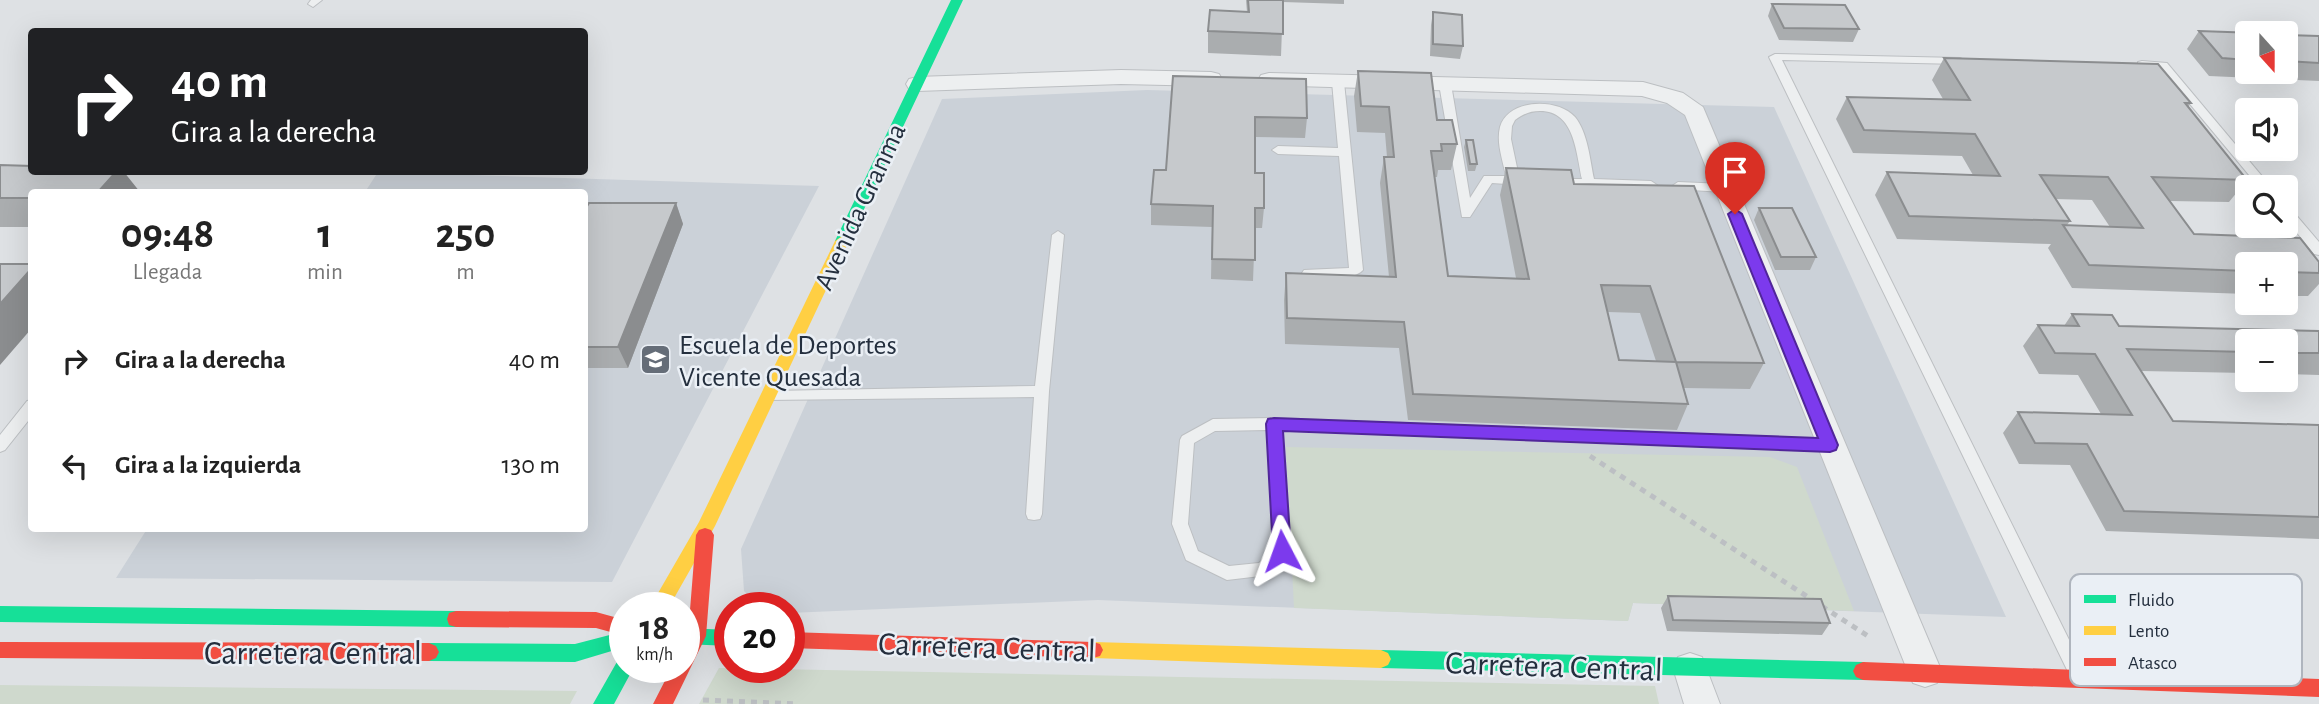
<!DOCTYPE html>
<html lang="es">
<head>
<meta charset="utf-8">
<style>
  :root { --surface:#fff; --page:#f2f2f2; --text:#222; --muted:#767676 }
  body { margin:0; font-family:"Alegreya Sans",sans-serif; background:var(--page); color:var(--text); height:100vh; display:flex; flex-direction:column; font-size:26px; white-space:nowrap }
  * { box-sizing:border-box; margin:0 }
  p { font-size:23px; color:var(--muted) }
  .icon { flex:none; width:38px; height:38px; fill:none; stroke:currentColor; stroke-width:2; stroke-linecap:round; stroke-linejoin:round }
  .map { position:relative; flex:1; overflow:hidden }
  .side { position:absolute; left:28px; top:189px; width:560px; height:343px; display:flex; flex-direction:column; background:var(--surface); border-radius:7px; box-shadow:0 7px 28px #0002 }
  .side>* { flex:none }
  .banner { position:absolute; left:28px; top:28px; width:560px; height:147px; border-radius:7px; box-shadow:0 7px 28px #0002; background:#202124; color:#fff; overflow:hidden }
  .needle { width:46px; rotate:159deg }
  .controls { position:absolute; left:2235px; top:21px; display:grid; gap:14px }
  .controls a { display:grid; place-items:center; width:63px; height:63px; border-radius:7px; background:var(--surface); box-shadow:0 7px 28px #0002; font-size:35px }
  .speed { position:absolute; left:609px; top:592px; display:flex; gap:14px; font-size:35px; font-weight:700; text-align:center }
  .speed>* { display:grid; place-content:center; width:91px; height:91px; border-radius:50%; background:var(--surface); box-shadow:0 7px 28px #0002; line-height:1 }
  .speed small { font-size:18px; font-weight:400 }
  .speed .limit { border:10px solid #d22; background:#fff; color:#111 }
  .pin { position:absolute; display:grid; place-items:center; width:60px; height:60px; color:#fff; margin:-72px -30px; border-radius:50% 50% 50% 0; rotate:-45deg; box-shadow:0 0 7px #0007 }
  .pin .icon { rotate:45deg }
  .me { position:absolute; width:77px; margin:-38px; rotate:356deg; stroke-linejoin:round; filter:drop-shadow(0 0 5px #0008) }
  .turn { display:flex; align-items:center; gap:24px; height:147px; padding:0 28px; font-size:32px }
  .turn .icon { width:91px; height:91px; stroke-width:2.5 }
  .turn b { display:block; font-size:49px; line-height:60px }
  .eta { display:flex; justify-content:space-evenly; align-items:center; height:119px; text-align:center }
  .eta b { font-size:42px; font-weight:700; line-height:49px }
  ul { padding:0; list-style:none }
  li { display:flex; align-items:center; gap:21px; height:105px; padding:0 28px }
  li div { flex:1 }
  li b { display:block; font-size:26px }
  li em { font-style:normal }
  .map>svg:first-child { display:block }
  .built { fill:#cbd1d8 }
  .green { fill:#cfd9cd }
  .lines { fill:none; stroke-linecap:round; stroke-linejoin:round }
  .lane-casing { stroke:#bcbfc2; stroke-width:2 }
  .street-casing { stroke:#bcbfc2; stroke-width:2 }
  .path { stroke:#bcbfc3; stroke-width:5; stroke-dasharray:6 6; stroke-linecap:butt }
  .lane { fill:#edeff0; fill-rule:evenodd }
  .street { fill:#edeff0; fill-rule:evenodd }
  .fast { fill:#16e098; fill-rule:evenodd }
  .slow { fill:#ffcf43; fill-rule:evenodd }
  .jam { fill:#f24e42; fill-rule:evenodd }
  .wall { fill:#aaadaf; fill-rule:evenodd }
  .shaded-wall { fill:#8b8d8f }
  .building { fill:#c6c9cc; stroke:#8b8d8f; stroke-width:2; fill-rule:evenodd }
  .route { fill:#7c3aed; stroke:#51269a; stroke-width:2 }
  .labels { text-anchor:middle; stroke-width:5; stroke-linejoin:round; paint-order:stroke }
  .street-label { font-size:28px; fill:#242f3e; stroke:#eaeff5 }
  .poi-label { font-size:28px; fill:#242f3e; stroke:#eaeff5; text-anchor:start }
  .near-street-label { font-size:33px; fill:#242f3e; stroke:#eaeff5 }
  .key { fill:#eaeff5; stroke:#afb5be; stroke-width:2 }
  .key-label { font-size:19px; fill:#242f3e }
</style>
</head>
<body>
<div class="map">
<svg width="2319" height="704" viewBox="0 0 2319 704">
  <rect width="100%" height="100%" fill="#dee1e4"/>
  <path class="built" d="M1147,90L1774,107L2006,617L1633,603L1628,621L1098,600L789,613V607H759L744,591L741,549L942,99Z
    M378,172L819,186L612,582L116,578L147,529L584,528V192H365Z"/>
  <path class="green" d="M1286,447L1770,457L1797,467L1854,611L1633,603L1628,621L1294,608Z
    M719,668L1655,686L1659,704H699Z
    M0,685L577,691L570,704H0Z"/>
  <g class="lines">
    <defs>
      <path id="lane" d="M311,0H322L313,7L308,4Z
        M1775,54L1960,58L1966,61L1960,64L1782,60L2083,668L2086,673L2083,678L2077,681L2071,678L1769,57Z
        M2142,61L2167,63L2271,187H2259L2160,68L2138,66V62Z
        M1338,79L1344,82L1363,270C1353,281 1313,283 1302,273L1304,270L1349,268L1339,156L1278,154L1272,150L1278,146L1338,148L1332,82Z
        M1445,81L1451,84L1470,198L1484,176H1506C1503,161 1496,143 1500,127C1508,99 1557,97 1575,117C1588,133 1590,160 1594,179L1651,181L1657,185L1651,189L1552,185L1550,182L1552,179H1582C1576,153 1575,111 1540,111C1530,111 1523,114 1515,120L1512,126L1511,139L1519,177L1527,181L1521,185L1492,183L1470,217H1462L1439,84Z
        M1678,182L1724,184L1730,188L1724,192L1674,189L1672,186Z
        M2286,207L2290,208L2319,242V255L2314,254L2286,219Z
        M1058,231L1064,235L1049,391L1042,514L1040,519L1034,520L1028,519L1026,514L1034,397L766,400L764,396L766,392L771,391L1035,386L1052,235Z
        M32,400V416L5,450L0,452V435L27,401Z
        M1274,418L1830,439L1835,441L1837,445L1835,449L1830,451L1282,430L1290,551L1269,575L1227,580L1186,560L1172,524L1180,440L1182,436L1213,419ZM1267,430L1274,549L1259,563L1229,566L1198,551L1188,524L1194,443L1215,431Z"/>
      <path id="street" d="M1121,70L1211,72L1219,74L1222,79L1219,84L1211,86L1121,84L917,91L909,89L906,84L909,79L917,77Z
        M1269,73L1643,82L1683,93L1703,107L1942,672L1937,683L1925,687L1913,683L1908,672L1685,115L1667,103L1642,96L1261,85L1258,80L1261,75Z
        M1690,653L1702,657L1720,704H1684L1673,668L1678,657Z"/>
    </defs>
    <use href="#lane" class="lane-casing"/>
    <use href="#street" class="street-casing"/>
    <path class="path" d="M1590,456L1868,636
      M703,700L797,704"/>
    <use href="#lane" class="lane"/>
    <use href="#street" class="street"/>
    <path class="fast" d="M951,0H963L849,241L842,246L837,244L835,241Z
      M0,606L456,611L463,613L465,619L463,625L456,627L0,622Z
      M684,628L730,630V646L684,644Z
      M625,631V647L575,662L429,661L422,658L419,652L422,646L429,643L575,644Z
      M1381,650L1863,662L1870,665L1873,671L1870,677L1863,680L1381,668L1374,665L1371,659L1374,653Z
      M625,657V667H634L614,704H593L618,660Z"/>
    <path class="slow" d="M842,236L849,241L715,526L669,607H650L699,522L835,241Z
      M1093,642L1381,650L1388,653L1391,659L1388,665L1381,668L1093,658L1086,656L1083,650L1086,644Z"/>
    <path class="jam" d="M705,528L711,530L714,535L706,636L673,704H653L672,667H684V642L688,635L696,535L699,530Z
      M456,611L596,612L625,620V636L596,628L456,627L449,625L447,619L449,613Z
      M789,632L1093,642L1100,644L1103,650L1100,656L1093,658L789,648Z
      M0,642L429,643L436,646L439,652L436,658L429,661L0,658Z
      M1863,662L2319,679V697L1863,680L1856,677L1853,671L1856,665Z"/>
  </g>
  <path class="wall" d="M1246,0H1344V4L1283,2L1281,56L1208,53V31L1247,12Z
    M1772,4L1859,29L1853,42L1779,40L1768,16Z
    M1433,12L1463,46L1460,59L1430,56L1431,25Z
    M2199,31L2247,33V72H2286V35L2319,36V81L2209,76L2187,49Z
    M1944,58L2191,103L2188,107L2247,180L2229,202L2170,201L2194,234L2319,262V284L2308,296H2286V264H2247V294L2072,288L2048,248L2051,244L1897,239L1875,195L1887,172L1973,175L1962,156L1853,153L1836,119L1847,97L1943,99L1932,80ZM2055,199L2092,200L2110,227L2067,225L2070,221Z
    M1358,71L1437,120L1457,144L1451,170H1438L1437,177H1434L1448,276L1516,278L1500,195L1506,168L1574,184L1764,363L1750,389L1684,388L1688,404L1677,430L1408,420L1399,348L1285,344L1284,300L1286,273L1389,277L1380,183L1384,157H1387L1385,133L1357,132L1354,96ZM1608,312L1640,313L1656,361L1619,360Z
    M1173,76L1307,118L1305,138L1255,137V173L1264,208L1262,228H1255L1253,281L1211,279L1212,227L1151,225V204L1166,170Z
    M1466,140L1477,164L1475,171H1468L1464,147Z
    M0,165L32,192V227H0Z
    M676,203L683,224L628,368H584V211Z
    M1759,208L1816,257L1810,270H1775L1754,220Z
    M2072,314L2119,326L2319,331V375L2286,374V341H2247V373L2141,371L2173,421L2319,425V539L2106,531L2070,465L2019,464L2003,433L2018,412L2101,414L2078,375L2039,374L2023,346L2038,325L2064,326Z
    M1668,596L1830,623L1822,635L1667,631L1661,608Z"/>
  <path class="shaded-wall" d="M116,172H124L140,192H98Z
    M676,203L683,224L628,368L618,347Z
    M32,268V328L0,365V304Z"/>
  <path class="building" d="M1248,0H1283V34L1208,31L1210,10L1249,12Z
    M1772,4L1845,5L1859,29L1784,28Z
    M1433,12L1462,15L1463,46L1433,44Z
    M2199,31L2256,33H2247V60L2222,58Z
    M2286,35L2319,36V63L2286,61Z
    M1944,58L2158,64L2191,103H2185L2247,180L2152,177L2194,234L2300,238L2319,262V273L2286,272V264H2247V271L2089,265L2063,225L2143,228L2108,177L2040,175L2070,221L1909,216L1887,172L2000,176L1975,134L1864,130L1847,97L1970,100Z
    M1358,71L1431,73L1437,120H1452L1457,144H1441L1442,151H1431L1448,276L1529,279L1506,168L1571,170L1574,184L1694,186L1764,363L1676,362L1688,404L1413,394L1404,322L1287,318L1286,273L1396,277L1384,157H1394L1389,107L1361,106ZM1601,285L1650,286L1676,362L1619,360Z
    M1173,76L1306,79L1307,118L1255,117V173H1264V208H1255V260L1212,259L1213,206L1151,204L1154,170H1166Z
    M1466,140H1473L1477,164H1470Z
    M0,165L32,166V172H116L98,192H32V198H0Z
    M589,203H676L618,347H584V211Z
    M1759,208H1792L1816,257H1781Z
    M0,264H32V268L0,304Z
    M2072,314L2112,315L2119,326L2319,331V353H2286V341H2247V352L2127,349L2173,421L2319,425V517L2124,511L2087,444L2035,443L2018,412L2132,415L2095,354L2055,353L2038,325L2079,326Z
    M1668,596L1821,599L1830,623L1673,620Z"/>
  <path class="route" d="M1735,209L1742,214L1838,445L1836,450L1830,452L1283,431L1291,551L1288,556L1282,558L1275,556L1273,551L1266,424L1268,419L1274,418L1818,438L1728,214Z"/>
  <defs>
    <symbol id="school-square" viewBox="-11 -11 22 22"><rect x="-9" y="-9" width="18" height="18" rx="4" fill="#656d78" stroke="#eaeff5"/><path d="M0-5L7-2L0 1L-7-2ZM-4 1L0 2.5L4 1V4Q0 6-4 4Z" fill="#fff"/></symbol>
  </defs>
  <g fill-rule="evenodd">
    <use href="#school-square" x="638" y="342" width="35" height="35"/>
  </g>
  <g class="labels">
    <g class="street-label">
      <text transform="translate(859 206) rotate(-65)" y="10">Avenida Granma</text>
    </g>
    <g class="poi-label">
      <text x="679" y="354">Escuela de Deportes<tspan x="679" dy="32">Vicente Quesada</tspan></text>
    </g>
    <g class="near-street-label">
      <text transform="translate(987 646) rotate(2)" y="12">Carretera Central</text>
      <text x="313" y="664">Carretera Central</text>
      <text transform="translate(1554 665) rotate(2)" y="12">Carretera Central</text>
    </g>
  </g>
  <rect x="2070" y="574" width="232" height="112" rx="10" class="key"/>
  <rect x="2084" y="595" width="32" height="8" fill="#16e098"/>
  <rect x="2084" y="626" width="32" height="9" fill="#ffcf43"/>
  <rect x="2084" y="658" width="32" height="8" fill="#f24e42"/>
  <g class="key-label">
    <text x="2128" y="606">Fluido</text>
    <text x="2128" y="637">Lento</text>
    <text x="2128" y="669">Atasco</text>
  </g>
</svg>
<div class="controls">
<a><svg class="needle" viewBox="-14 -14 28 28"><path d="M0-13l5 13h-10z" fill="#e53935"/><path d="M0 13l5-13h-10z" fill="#767676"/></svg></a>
<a><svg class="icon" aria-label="sound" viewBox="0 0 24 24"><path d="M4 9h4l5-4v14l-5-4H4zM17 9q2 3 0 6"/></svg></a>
<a><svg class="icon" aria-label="search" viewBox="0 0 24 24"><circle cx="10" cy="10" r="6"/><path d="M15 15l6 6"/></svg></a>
<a>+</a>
<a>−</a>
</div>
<div class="speed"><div>18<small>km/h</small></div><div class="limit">20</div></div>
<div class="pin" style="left:1735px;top:214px;background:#d93025"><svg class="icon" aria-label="arrive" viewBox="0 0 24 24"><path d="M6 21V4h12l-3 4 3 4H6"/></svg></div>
<svg class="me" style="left:1282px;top:551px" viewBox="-20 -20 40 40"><path d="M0-17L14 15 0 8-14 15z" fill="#7c3aed" stroke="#fff" stroke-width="4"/></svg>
<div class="banner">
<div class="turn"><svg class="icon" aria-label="right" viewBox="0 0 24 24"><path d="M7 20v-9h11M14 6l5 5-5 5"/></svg><div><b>40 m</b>Gira a la derecha</div></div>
</div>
<section class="side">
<div class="eta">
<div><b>09:48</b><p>Llegada</p></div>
<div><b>1</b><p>min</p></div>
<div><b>250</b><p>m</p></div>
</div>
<ul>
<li><svg class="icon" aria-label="right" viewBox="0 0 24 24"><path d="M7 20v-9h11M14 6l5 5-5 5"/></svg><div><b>Gira a la derecha</b></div><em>40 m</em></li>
<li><svg class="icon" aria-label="left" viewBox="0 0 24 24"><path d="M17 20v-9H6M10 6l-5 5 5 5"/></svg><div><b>Gira a la izquierda</b></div><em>130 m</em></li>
</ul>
</section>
</div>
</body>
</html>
